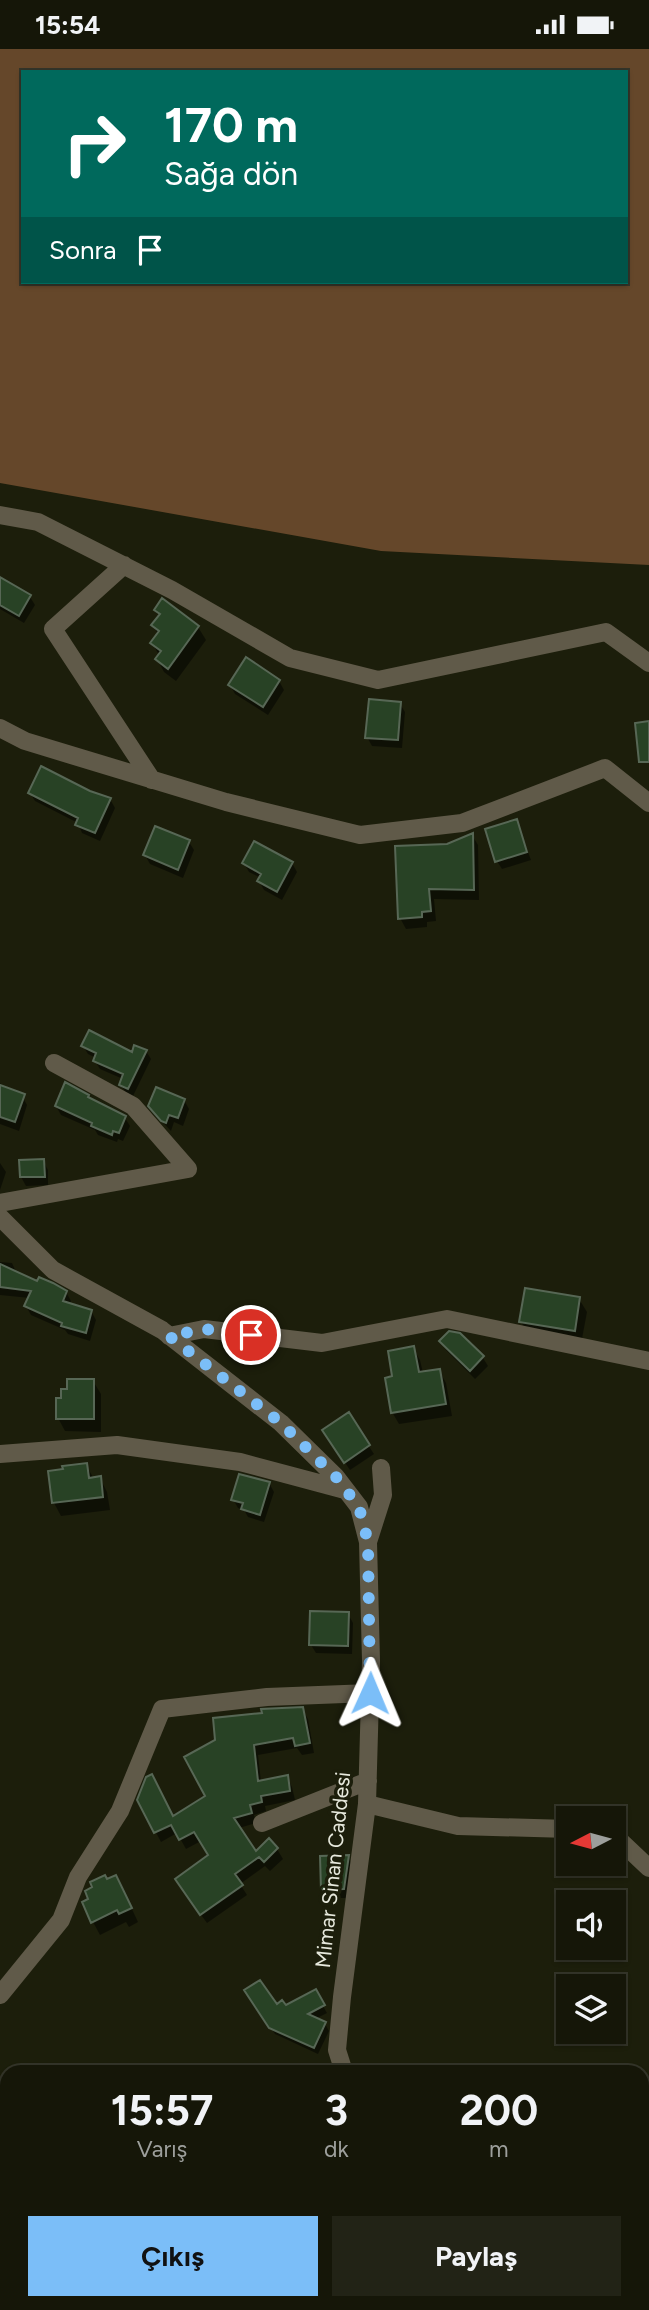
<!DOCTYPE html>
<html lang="tr">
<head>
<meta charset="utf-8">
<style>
  :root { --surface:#151608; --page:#222316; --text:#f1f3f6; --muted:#9d9f9c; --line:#343529; --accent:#7bbef8 }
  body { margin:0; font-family:Figtree,sans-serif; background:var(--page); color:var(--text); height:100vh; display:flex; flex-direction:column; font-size:26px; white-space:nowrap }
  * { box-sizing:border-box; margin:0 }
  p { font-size:23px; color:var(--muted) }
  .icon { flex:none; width:38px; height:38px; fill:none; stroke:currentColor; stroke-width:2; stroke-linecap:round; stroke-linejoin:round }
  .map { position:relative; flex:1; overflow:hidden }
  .sheet { position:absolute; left:0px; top:2016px; width:649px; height:245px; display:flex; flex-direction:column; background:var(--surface); border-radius:21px 21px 0 0; box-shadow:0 2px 5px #0004,0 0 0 2px var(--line) }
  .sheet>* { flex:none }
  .top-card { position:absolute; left:21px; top:21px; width:607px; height:214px; border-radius:0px; box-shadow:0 2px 5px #0004,0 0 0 2px var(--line); background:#00695c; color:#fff; overflow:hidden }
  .needle { width:46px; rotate:264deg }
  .tools { position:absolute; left:556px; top:1757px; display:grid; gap:14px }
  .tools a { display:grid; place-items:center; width:70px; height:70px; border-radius:0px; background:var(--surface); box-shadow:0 2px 5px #0004,0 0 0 2px var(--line); font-size:35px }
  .pin { position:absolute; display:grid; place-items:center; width:60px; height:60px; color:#fff; margin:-30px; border:4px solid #fff; border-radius:50%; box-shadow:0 2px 7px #0007 }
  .me { position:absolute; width:77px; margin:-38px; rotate:1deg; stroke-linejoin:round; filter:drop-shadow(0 0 5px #0008) }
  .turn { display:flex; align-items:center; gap:24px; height:147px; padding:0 28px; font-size:32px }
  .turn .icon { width:91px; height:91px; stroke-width:2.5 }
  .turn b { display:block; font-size:49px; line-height:60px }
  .then { display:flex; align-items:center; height:66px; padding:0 28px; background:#0003; gap:14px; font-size:26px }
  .eta { display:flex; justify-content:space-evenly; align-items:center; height:119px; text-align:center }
  .eta b { font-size:42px; font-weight:700; line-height:49px }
  .cta { display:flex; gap:14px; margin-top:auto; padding:14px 28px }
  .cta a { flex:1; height:80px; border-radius:0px; background:var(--accent); color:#111; font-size:28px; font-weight:700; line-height:80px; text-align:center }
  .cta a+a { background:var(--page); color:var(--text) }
  .status { display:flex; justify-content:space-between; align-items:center; height:49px; padding:0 35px; background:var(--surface); direction:ltr }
  .status svg { height:19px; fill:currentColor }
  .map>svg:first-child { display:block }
  .forest { fill:#65472a; fill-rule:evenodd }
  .shadow { fill:#0007 }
  .building { fill:#284225; stroke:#576755; stroke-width:2 }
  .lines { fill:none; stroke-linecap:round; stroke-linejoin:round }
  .minor { stroke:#605a49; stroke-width:18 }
  .route { stroke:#7bbef8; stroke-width:12; stroke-dasharray:0 21.6 }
  .labels { text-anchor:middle; stroke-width:7; stroke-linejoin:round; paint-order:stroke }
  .street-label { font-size:21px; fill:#e7e9dd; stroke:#1c1e0b }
</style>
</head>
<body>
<div class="status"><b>15:54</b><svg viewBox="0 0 49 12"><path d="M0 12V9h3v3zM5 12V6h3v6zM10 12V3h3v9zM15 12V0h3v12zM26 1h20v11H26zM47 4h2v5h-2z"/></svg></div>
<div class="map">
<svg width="649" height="2261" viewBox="0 0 649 2261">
  <rect width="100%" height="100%" fill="#1c1e0b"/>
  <path class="forest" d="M0,0H649V516L381,502L0,434ZM23,23H626V233H23Z"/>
  <path class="shadow" d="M0,530L30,548L35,556L24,574L0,560Z
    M156,561L198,578L206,591L176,632L164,623L157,610L159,606L152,594L158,585L153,576L160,567Z
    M279,632L284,641L268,666L235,645L230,636Z
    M400,655L405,663L402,699L372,697L367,688Z
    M89,743L110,750L115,759L100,792L82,784L78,774L35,752L30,744Z
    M516,772L531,811L502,820L497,812Z
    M472,786L478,796L479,851L434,850L436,872L427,873V878L406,880L400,869L447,797Z
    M189,793L194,801L183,829L150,815L145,806Z
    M244,814H292L297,823L282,851L264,841L259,832L261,829L249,823Z
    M83,997L133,1005L146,1002L151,1010L133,1047L126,1044L121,1036L123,1030L100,1020L95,1012L96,1009L88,1005Z
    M0,1034L5,1040L21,1045L27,1056L19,1082L0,1075Z
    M88,1047L90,1051L125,1069L130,1077L123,1092L118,1090L117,1093L98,1086L95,1081L61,1066L56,1057Z
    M184,1051L189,1060L183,1077L174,1073L171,1082L156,1066L150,1057Z
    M43,1112L48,1121V1136L26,1137L21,1128Z
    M0,1114L6,1123L0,1141Z
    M0,1213L12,1214L17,1225L66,1243L71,1252L69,1256L91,1262L96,1271L90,1292L68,1285L65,1281L31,1266L26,1257L30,1249L0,1246Z
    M579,1250L587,1263L581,1295L529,1286L521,1273Z
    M460,1286L483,1309L488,1317L475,1330L446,1301L441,1292Z
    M413,1299L420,1311L423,1324L439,1321L446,1334L452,1367L399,1375L392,1363L394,1329Z
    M93,1332L101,1345V1383L65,1382L58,1369L63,1351Z
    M348,1366L374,1405L350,1421L329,1390Z
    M86,1416L94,1430L100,1429L107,1443L110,1461L61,1467L54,1454Z
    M269,1434L274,1443L264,1473L248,1468L244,1461L238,1459L233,1450Z
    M348,1565L353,1574L352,1605L316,1604L311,1596Z
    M302,1660L308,1670L314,1704L302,1706L297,1699L258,1706L261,1733L287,1728L292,1738L295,1751L265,1757L266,1762L254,1766L256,1774L239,1779L256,1804L277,1800L283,1810L270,1822L265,1817L240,1835L247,1846L207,1874L182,1840L210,1807L201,1792L186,1800L177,1784L161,1793L139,1751L173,1769L208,1748L186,1708Z
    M348,1808L353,1817L349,1849H328L323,1841Z
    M123,1841L138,1873L129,1878L126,1873L100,1886L93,1873L91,1851Z
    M315,1943L327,1964L315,1970L325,1975L329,1982L318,2005L275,1985L250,1948L286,1959Z
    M229,2254H272L265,2261H230Z
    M420,2254H458V2261H419Z
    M495,2254H539L544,2261H496Z"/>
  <path class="building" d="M0,528L31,546L19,567L0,556Z
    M162,549L199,577L168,620L155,610L161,602L150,594L159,582L151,576L160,565L154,561Z
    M246,608L280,631L263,658L228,636Z
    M369,650L401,653L398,691L365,689Z
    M649,672V713H639L635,674Z
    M41,717L90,742L111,749L95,784L75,776L78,769L28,744Z
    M517,770L527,803L495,813L485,780Z
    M155,777L190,791L178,821L143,806Z
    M473,784L474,841L429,840L431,862L422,863V868L398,870L395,797L447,795Z
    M254,792L293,813L277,843L257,832L261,825L242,814Z
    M89,981L132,1003L134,996L147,1001L128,1040L119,1036L123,1025L93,1012L96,1004L81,997Z
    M65,1033L89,1046L88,1048L126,1067L119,1084L113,1082L112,1086L91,1077L92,1074L55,1057Z
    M0,1036L25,1045L15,1073L0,1068Z
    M156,1038L185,1050L178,1069L169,1066L166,1074L161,1072L148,1057Z
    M44,1110L45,1128H20L19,1111Z
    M0,1215L37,1232L39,1228L53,1234L67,1242L63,1252L92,1261L86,1284L61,1277L62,1274L24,1257L31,1242L0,1238Z
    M525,1239L580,1248L575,1282L519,1273Z
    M449,1282L460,1284L484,1307L470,1322L439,1292Z
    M414,1297L419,1323L440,1320L446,1355L391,1364L385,1329L392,1327L388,1302Z
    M67,1330H94V1370H56V1349H61V1340H67Z
    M349,1363L370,1396L344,1414L322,1381Z
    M87,1414L89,1429L101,1427L103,1448L52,1454L48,1422L63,1420L62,1417Z
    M239,1425L270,1433L260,1466L241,1460L243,1454L231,1451Z
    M310,1562L349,1563L348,1597L309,1596Z
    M303,1658L310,1694L295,1697L293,1689L254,1696L258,1732L288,1726L290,1742L261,1747L262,1753L250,1756L252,1764L234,1769L256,1802L269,1789L278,1799L264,1813L259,1808L235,1825L243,1836L200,1866L175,1830L208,1806L194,1783L179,1791L171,1776L154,1784L137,1751L146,1728L152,1725L173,1767L205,1747L184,1708L215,1691L213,1669L262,1664L261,1660Z
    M349,1806L344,1840L321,1841L320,1807Z
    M105,1826L107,1830L116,1826L132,1859L119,1865L117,1861L91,1874L82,1853L88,1850L85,1842L92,1838L90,1833Z
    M260,1931L277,1955L282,1951L286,1956L316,1940L325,1956L308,1965L326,1973L314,1999L269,1979L244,1941Z"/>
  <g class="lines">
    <path class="minor" d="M0,466L38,473L172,541L290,609L378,631L606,583L649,614
      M124,516L53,580L152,731
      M0,679L25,692L226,753L360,786L462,774L605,719L649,754
      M0,1154L188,1120L133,1057L54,1014
      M0,1168L53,1221L162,1281L281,1374L336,1428L359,1458L368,1493L371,1612L367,1755L342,1948L337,2001L344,2023
      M169,1287L204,1280L322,1294L447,1270L649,1312
      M0,1405L117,1396L240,1413L345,1441
      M368,1493L383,1446L381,1419
      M367,1755L458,1777L569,1780
      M262,1774L368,1732
      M614,1786L649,1819
      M0,1946L61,1871L78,1828L120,1762L162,1660L267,1648L370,1644
      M216,2254L218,2261
      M343,2254L346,2261
      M478,2254L481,2261
      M259,2261L278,2254"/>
  </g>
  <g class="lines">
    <path class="route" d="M251,1286L204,1280L169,1287L281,1374L336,1428L359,1458L368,1493L370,1644"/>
  </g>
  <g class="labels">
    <g class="street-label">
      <text transform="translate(333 1821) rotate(-84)" y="7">Mimar Sinan Caddesi</text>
    </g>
  </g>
</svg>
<div class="tools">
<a><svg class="needle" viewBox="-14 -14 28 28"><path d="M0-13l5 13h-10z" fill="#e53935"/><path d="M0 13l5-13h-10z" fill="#9d9f9c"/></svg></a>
<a><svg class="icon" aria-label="sound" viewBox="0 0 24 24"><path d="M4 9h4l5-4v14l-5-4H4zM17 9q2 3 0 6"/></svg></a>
<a><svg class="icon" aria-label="layers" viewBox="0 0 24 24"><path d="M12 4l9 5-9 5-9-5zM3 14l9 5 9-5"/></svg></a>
</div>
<div class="pin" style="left:251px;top:1286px;background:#d93025"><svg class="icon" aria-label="arrive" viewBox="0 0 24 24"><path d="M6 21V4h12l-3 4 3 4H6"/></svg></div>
<svg class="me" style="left:370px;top:1644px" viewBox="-20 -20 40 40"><path d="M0-17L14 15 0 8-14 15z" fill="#7bbef8" stroke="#fff" stroke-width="4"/></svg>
<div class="top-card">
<div class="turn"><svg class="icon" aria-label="right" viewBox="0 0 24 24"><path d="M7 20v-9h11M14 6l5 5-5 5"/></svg><div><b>170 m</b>Sağa dön</div></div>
<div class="then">Sonra<svg class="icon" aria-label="arrive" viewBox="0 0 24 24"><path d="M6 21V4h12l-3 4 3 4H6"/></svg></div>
</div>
<section class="sheet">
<div class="eta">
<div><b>15:57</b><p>Varış</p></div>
<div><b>3</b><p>dk</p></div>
<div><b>200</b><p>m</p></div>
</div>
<div class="cta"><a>Çıkış</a><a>Paylaş</a></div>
</section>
</div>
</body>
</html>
